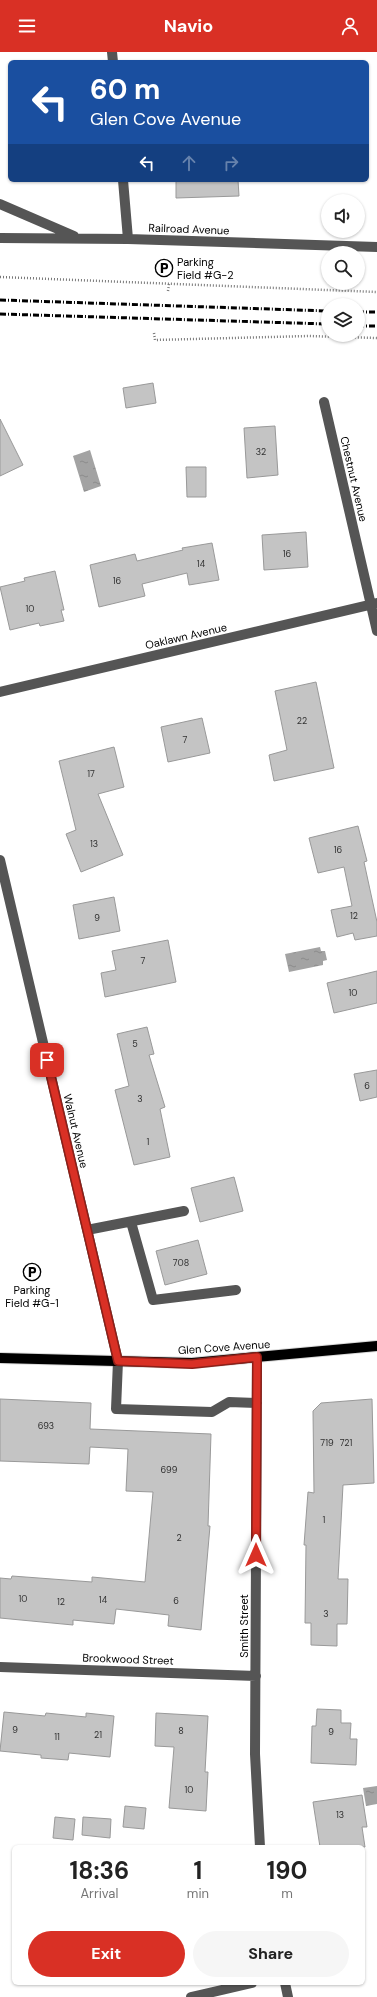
<!DOCTYPE html>
<html lang="en">
<head>
<meta charset="utf-8">
<style>
  :root { --surface:#fff; --page:#f6f6f6; --text:#222; --muted:#767676; --accent:#d93025 }
  body { margin:0; font-family:"DM Sans",sans-serif; background:var(--page); color:var(--text); height:100vh; display:flex; flex-direction:column; font-size:15px; white-space:nowrap }
  * { box-sizing:border-box; margin:0 }
  p { font-size:13px; color:var(--muted) }
  .icon { flex:none; width:22px; height:22px; fill:none; stroke:currentColor; stroke-width:2; stroke-linecap:round; stroke-linejoin:round }
  .map { position:relative; flex:1; overflow:hidden }
  .sheet { position:absolute; left:12px; top:1793px; width:353px; height:140px; display:flex; flex-direction:column; background:var(--surface); border-radius:6px; box-shadow:0 1px 3px #0004 }
  .sheet>* { flex:none }
  .banner { position:absolute; left:8px; top:8px; width:361px; height:122px; border-radius:6px; box-shadow:0 1px 3px #0004; background:#1a4fa0; color:#fff; overflow:hidden }
  .controls { position:absolute; left:321px; top:142px; display:grid; gap:8px }
  .controls a { display:grid; place-items:center; width:44px; height:44px; border-radius:50%; background:var(--surface); box-shadow:0 1px 3px #0004; font-size:20px }
  .pin { position:absolute; display:grid; place-items:center; width:34px; height:34px; color:#fff; margin:-17px; border-radius:8px; box-shadow:0 2px 6px #0006 }
  .me { position:absolute; width:44px; margin:-22px; rotate:0deg; stroke-linejoin:round; filter:drop-shadow(0 0 3px #0008) }
  .turn { display:flex; align-items:center; gap:14px; height:84px; padding:0 16px; font-size:18px }
  .turn .icon { width:52px; height:52px; stroke-width:2.5 }
  .turn b { display:block; font-size:28px; line-height:34px }
  .lanes { display:flex; align-items:center; height:38px; padding:0 16px; background:#0003; justify-content:center; gap:20px; direction:ltr }
  .lanes .off { opacity:.35 }
  .eta { display:flex; justify-content:space-evenly; align-items:center; height:68px; text-align:center }
  .eta b { font-size:24px; font-weight:700; line-height:28px }
  .primary-button { display:flex; gap:8px; margin-top:auto; padding:8px 16px }
  .primary-button a { flex:1; height:46px; border-radius:24px; background:var(--accent); color:#fff; font-size:16px; font-weight:700; line-height:46px; text-align:center }
  .primary-button a+a { background:var(--page); color:var(--text) }
  header { display:flex; justify-content:space-between; align-items:center; height:52px; padding:0 16px; background:var(--accent); color:#fff; font-size:18px; font-weight:700 }
  .map>svg:first-child { display:block }
  .water { fill:url(#water-ripples) }
  .building { fill:#c4c4c4; stroke:#999 }
  .lines { fill:none; stroke-linecap:round; stroke-linejoin:round }
  .major-casing { stroke:#dbdbdb; stroke-width:12 }
  .path { stroke:#777; stroke-width:2.5; stroke-dasharray:1 2; stroke-linecap:butt }
  .minor { stroke:#555; stroke-width:10 }
  .major { stroke:#000; stroke-width:10 }
  .rail { stroke:#000; stroke-width:3; stroke-dasharray:6 2 1 2; stroke-linecap:butt }
  .route-casing { stroke:#8d1f18; stroke-width:10 }
  .route { stroke:#d93025; stroke-width:7 }
  .labels { text-anchor:middle; stroke-width:3; stroke-linejoin:round; paint-order:stroke }
  .number-label { font-size:9px; fill:#313131 }
  .street-label { font-size:11px; fill:#000; stroke:#fff }
  .poi-label { font-size:11px; fill:#000; stroke:#fff; text-anchor:start }
</style>
</head>
<body>
<header><svg class="icon" aria-label="menu" viewBox="0 0 24 24"><path d="M4 6h16M4 12h16M4 18h16"/></svg>Navio<svg class="icon" aria-label="person" viewBox="0 0 24 24"><circle cx="12" cy="8" r="4"/><path d="M4 21q1-7 8-7t8 7"/></svg></header>
<div class="map">
<svg width="377" height="1945" viewBox="0 0 377 1945">
  <defs>
    <pattern id="water-ripples" width="26" height="14" patternUnits="userSpaceOnUse"><rect width="26" height="14" fill="#a3a3a3"/><path d="M2 4q2-2 4 0t4 0M15 11q2-2 4 0t4 0" fill="none" stroke="#8b8b8b"/></pattern>
  </defs>
  <rect width="100%" height="100%" fill="#fff"/>
  <path class="water" d="M90,398L101,434L84,440L73,404Z
    M320,895L321,899H325L327,908L323,909V913L289,920L285,902Z
    M377,1734V1752L366,1754L363,1736Z"/>
  <path class="building" d="M176,128H238L239,144L176,146Z
    M153,331L156,351L126,356L123,336Z
    M0,367L23,413L0,424Z
    M275,374L278,423L247,426L244,376Z
    M186,415H206V445H187Z
    M306,480L308,515L264,518L262,483Z
    M212,491L219,528L189,533L187,521L142,532L145,544L99,555L90,513L135,502L137,509L183,498L182,496Z
    M55,519L64,558H61L64,569L40,574L39,571L10,578L0,535L25,529L24,526Z
    M316,630L334,716L274,729L269,703L287,698L275,639Z
    M202,666L210,701L168,710L161,675Z
    M114,695L124,735L98,742L123,803L81,820L66,782L76,778L59,709Z
    M358,774L367,809L364,810L377,870V884L355,888L353,881L337,885L331,858L352,854L344,815L318,821L309,786Z
    M114,845L120,879L79,887L73,853Z
    M168,888L176,930L105,945L101,921L116,918L112,899Z
    M377,919V951L334,961L327,931Z
    M147,975L154,1002L149,1003L165,1055L160,1057L170,1105L134,1113L115,1038L129,1034L117,982Z
    M377,1018V1045L360,1049L354,1022Z
    M234,1125L243,1159L200,1170L191,1136Z
    M198,1188L207,1222L165,1233L156,1199Z
    M0,1347L91,1351L90,1377L211,1382L208,1474H210L201,1578L168,1574L169,1563L116,1557L114,1572L73,1568V1573L0,1566V1526L11,1527L12,1524L92,1530V1525L145,1530L153,1440L126,1439L128,1397L90,1395L89,1412L0,1409Z
    M372,1347L374,1431L343,1433L338,1527H348L347,1572H337V1594L311,1593V1571H305L306,1493H304L308,1440L314,1441L313,1359L321,1351Z
    M317,1657L341,1658V1671H351L350,1687H357L356,1713L311,1711L312,1674H316Z
    M4,1660L45,1664L46,1661L86,1665V1661L114,1664L110,1705L69,1701L68,1708L41,1706V1703L0,1699Z
    M156,1661L208,1664L205,1720H208L206,1759L169,1756L174,1695L155,1694Z
    M362,1743L367,1775H362L365,1795H320L313,1750Z
    M125,1754L146,1756L144,1777L123,1775Z
    M55,1765L75,1767L73,1788L53,1786Z
    M83,1765L111,1767L110,1786L82,1783Z"/>
  <g class="lines">
    <defs>
      <path id="major" d="M0,1306L192,1311L377,1294"/>
    </defs>
    <use href="#major" class="major-casing"/>
    <path class="path" d="M0,225L377,240
      M168,239L169,231
      M154,281L155,288L309,284L377,286"/>
    <path class="minor" d="M112,0L113,10
      M123,128L128,187
      M0,152L74,184
      M0,186L128,187L377,195
      M324,350L377,579
      M0,640L377,551
      M0,808L118,1309L116,1357L212,1360L229,1350L257,1351
      M131,1170L153,1248L236,1238
      M87,1178L184,1159
      M257,1305L255,1702L260,1795
      M0,1615L256,1624
      M285,1931L288,1945
      M191,1945L252,1931"/>
    <use href="#major" class="major"/>
    <path class="rail" d="M0,248L328,259
      M358,260H377
      M0,262L328,272
      M358,274H377"/>
  </g>
  <g class="lines">
    <defs>
      <path id="route" d="M47,1008L118,1309L192,1312L257,1305L256,1503"/>
    </defs>
    <use href="#route" class="route-casing"/>
    <use href="#route" class="route"/>
  </g>
  <defs>
    <symbol id="parking-ring" viewBox="-11 -11 22 22"><circle r="9.5" fill="#fff" stroke="#000" stroke-width="1.5"/><path d="M-3.5-5.5H1a3.5 3.5 0 0 1 0 7H-1V5.5H-3.5ZM-1-3.4V-.6H.8a1.4 1.4 0 0 0 0-2.8Z" fill="#000"/></symbol>
  </defs>
  <g fill-rule="evenodd">
    <use href="#parking-ring" x="154" y="206" width="20" height="20"/>
    <use href="#parking-ring" x="22" y="1210" width="20" height="20"/>
  </g>
  <g class="labels">
    <g class="number-label">
      <text x="261" y="403">32</text>
      <text x="287" y="505">16</text>
      <text x="201" y="515">14</text>
      <text x="117" y="532">16</text>
      <text x="30" y="560">10</text>
      <text x="302" y="672">22</text>
      <text x="185" y="691">7</text>
      <text x="91" y="725">17</text>
      <text x="94" y="795">13</text>
      <text x="338" y="801">16</text>
      <text x="354" y="867">12</text>
      <text x="97" y="869">9</text>
      <text x="143" y="912">7</text>
      <text x="353" y="944">10</text>
      <text x="135" y="995">5</text>
      <text x="367" y="1037">6</text>
      <text x="140" y="1050">3</text>
      <text x="148" y="1093">1</text>
      <text x="181" y="1214">708</text>
      <text x="46" y="1377">693</text>
      <text x="327" y="1394">719</text>
      <text x="346" y="1394">721</text>
      <text x="169" y="1421">699</text>
      <text x="324" y="1471">1</text>
      <text x="179" y="1489">2</text>
      <text x="23" y="1550">10</text>
      <text x="103" y="1551">14</text>
      <text x="176" y="1552">6</text>
      <text x="61" y="1553">12</text>
      <text x="326" y="1565">3</text>
      <text x="15" y="1681">9</text>
      <text x="181" y="1682">8</text>
      <text x="331" y="1683">9</text>
      <text x="98" y="1686">21</text>
      <text x="57" y="1688">11</text>
      <text x="189" y="1741">10</text>
      <text x="340" y="1766">13</text>
    </g>
    <g class="street-label">
      <text transform="translate(189 177) rotate(2)" y="4">Railroad Avenue</text>
      <text transform="translate(354 427) rotate(77)" y="4">Chestnut Avenue</text>
      <text transform="translate(186 584) rotate(-13)" y="4">Oaklawn Avenue</text>
      <text transform="translate(76 1079) rotate(77)" y="4">Walnut Avenue</text>
      <text transform="translate(224 1295) rotate(-4)" y="4">Glen Cove Avenue</text>
      <text transform="translate(244 1574) rotate(-90)" y="4">Smith Street</text>
      <text transform="translate(128 1607) rotate(2)" y="4">Brookwood Street</text>
    </g>
    <g class="poi-label">
      <text x="177" y="214">Parking<tspan x="177" dy="13">Field #G-2</tspan></text>
      <text x="32" y="1242" text-anchor="middle">Parking<tspan x="32" dy="13">Field #G-1</tspan></text>
    </g>
  </g>
</svg>
<div class="controls">
<a><svg class="icon" aria-label="sound" viewBox="0 0 24 24"><path d="M4 9h4l5-4v14l-5-4H4zM17 9q2 3 0 6"/></svg></a>
<a><svg class="icon" aria-label="search" viewBox="0 0 24 24"><circle cx="10" cy="10" r="6"/><path d="M15 15l6 6"/></svg></a>
<a><svg class="icon" aria-label="layers" viewBox="0 0 24 24"><path d="M12 4l9 5-9 5-9-5zM3 14l9 5 9-5"/></svg></a>
</div>
<div class="pin" style="left:47px;top:1008px;background:#d93025"><svg class="icon" aria-label="arrive" viewBox="0 0 24 24"><path d="M6 21V4h12l-3 4 3 4H6"/></svg></div>
<svg class="me" style="left:256px;top:1503px" viewBox="-20 -20 40 40"><path d="M0-17L14 15 0 8-14 15z" fill="#d93025" stroke="#fff" stroke-width="4"/></svg>
<div class="banner">
<div class="turn"><svg class="icon" aria-label="left" viewBox="0 0 24 24"><path d="M17 20v-9H6M10 6l-5 5 5 5"/></svg><div><b>60 m</b>Glen Cove Avenue</div></div>
<div class="lanes"><svg class="icon" aria-label="left" viewBox="0 0 24 24"><path d="M17 20v-9H6M10 6l-5 5 5 5"/></svg><svg class="icon off" aria-label="ahead" viewBox="0 0 24 24"><path d="M12 20V5M6 11l6-6 6 6"/></svg><svg class="icon off" aria-label="right" viewBox="0 0 24 24"><path d="M7 20v-9h11M14 6l5 5-5 5"/></svg></div>
</div>
<section class="sheet">
<div class="eta">
<div><b>18:36</b><p>Arrival</p></div>
<div><b>1</b><p>min</p></div>
<div><b>190</b><p>m</p></div>
</div>
<div class="primary-button"><a>Exit</a><a>Share</a></div>
</section>
</div>
</body>
</html>
